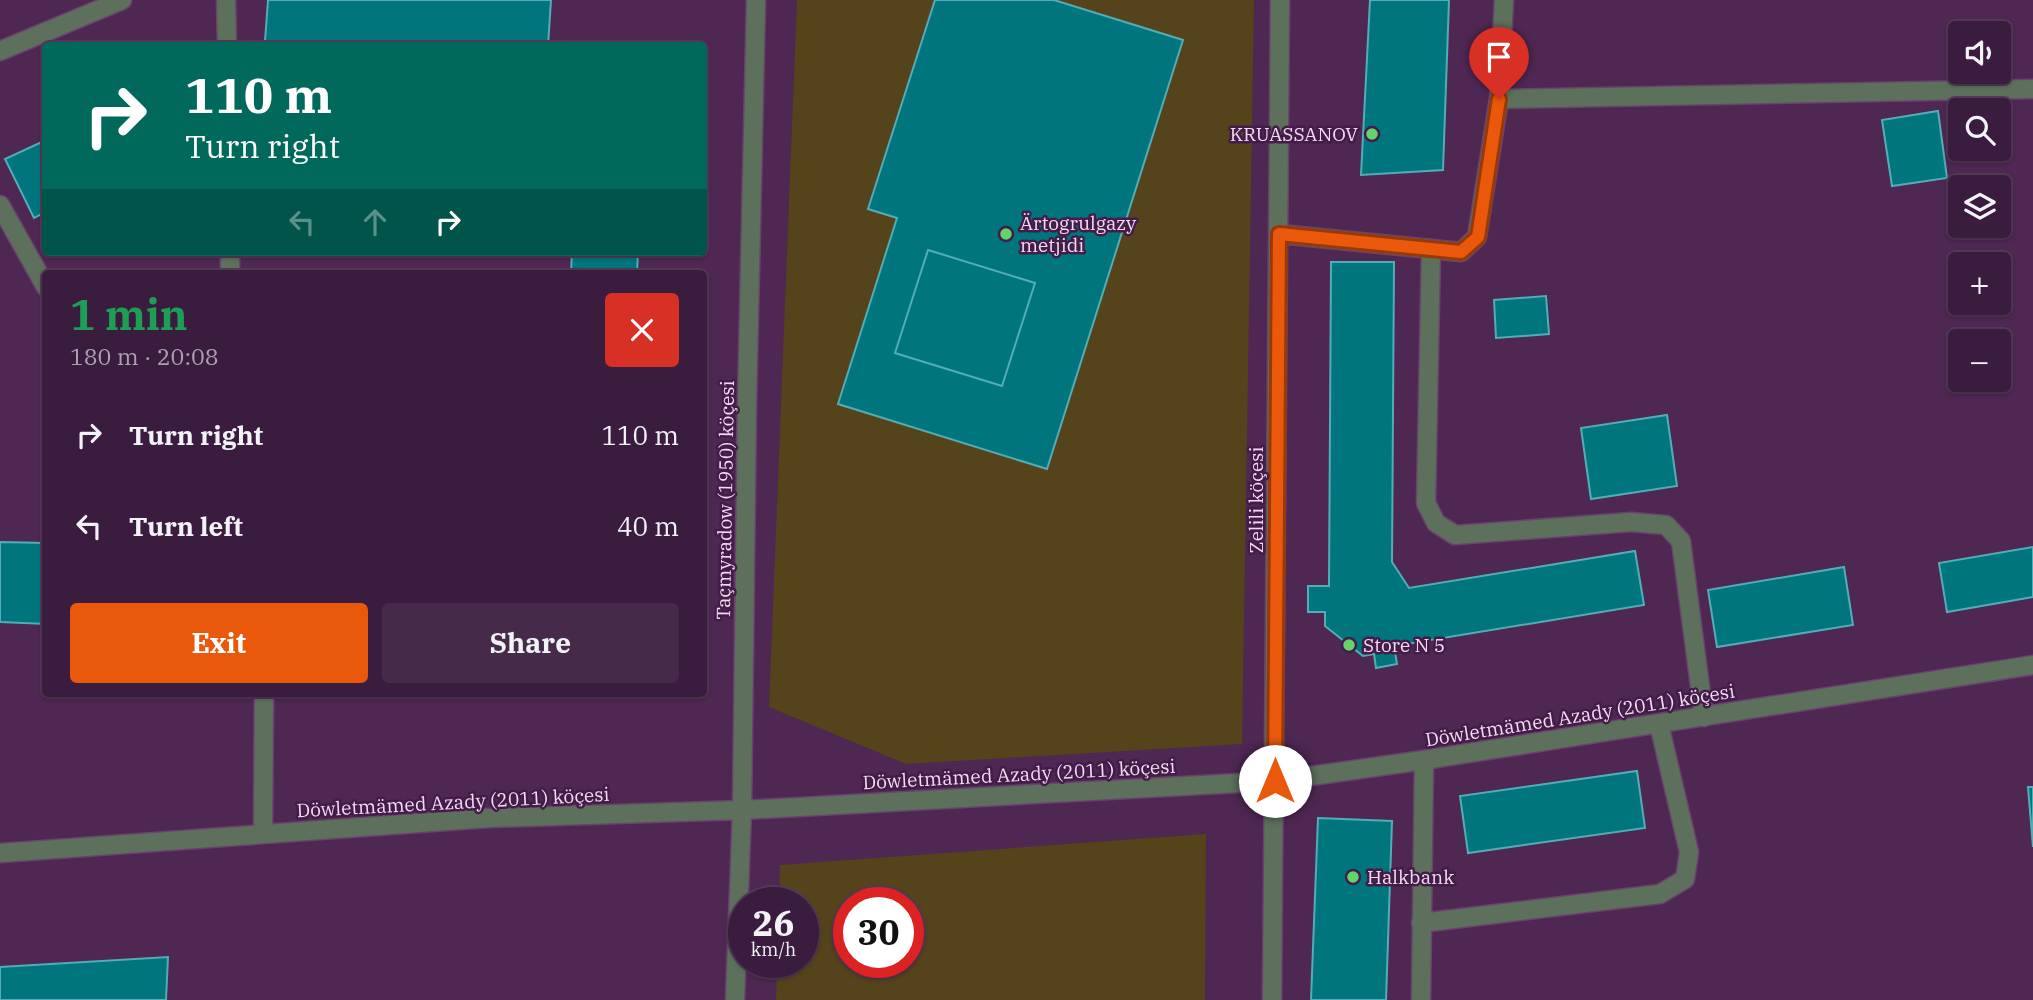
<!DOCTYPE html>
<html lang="en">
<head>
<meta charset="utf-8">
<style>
  :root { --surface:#3a1d3e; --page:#452a49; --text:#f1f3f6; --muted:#aba2b0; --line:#543b58; --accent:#ea580c }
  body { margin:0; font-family:"IBM Plex Serif",serif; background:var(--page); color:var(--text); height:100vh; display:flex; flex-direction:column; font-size:26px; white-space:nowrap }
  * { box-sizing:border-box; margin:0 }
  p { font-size:23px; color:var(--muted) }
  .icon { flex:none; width:38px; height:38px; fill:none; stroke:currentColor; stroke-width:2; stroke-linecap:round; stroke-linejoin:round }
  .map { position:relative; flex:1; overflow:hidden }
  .drawer { position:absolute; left:42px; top:270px; width:665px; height:427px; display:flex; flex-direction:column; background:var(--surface); border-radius:7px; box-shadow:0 2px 5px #0004,0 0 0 2px var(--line) }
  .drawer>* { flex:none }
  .top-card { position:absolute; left:42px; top:42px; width:665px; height:214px; border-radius:7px; box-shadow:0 2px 5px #0004,0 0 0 2px var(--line); background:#00695c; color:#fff; overflow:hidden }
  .controls { position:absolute; left:1948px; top:21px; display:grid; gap:14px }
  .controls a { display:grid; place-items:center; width:63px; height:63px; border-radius:7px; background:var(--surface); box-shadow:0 2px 5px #0004,0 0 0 2px var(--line); font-size:35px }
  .speed { position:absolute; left:728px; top:887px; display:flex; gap:14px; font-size:35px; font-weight:700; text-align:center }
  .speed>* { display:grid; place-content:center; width:91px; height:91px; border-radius:50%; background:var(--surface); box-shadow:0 2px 5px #0004,0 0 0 2px var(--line); line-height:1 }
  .speed small { font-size:18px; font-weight:400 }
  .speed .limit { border:10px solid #d22; background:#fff; color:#111 }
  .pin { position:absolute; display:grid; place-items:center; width:60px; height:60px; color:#fff; margin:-72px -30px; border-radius:50% 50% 50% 0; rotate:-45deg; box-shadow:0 0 7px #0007 }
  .pin .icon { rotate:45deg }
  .me { position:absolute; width:77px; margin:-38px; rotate:0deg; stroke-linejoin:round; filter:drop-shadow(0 0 5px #0008) }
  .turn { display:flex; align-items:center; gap:24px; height:147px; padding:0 28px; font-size:32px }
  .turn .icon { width:91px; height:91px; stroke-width:2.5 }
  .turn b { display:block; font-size:49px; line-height:60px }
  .lanes { display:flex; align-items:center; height:66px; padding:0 28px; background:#0003; justify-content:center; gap:35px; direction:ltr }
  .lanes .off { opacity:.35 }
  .round { display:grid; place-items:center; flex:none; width:74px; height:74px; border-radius:7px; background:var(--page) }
  .summary { display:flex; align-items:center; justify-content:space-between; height:119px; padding:0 28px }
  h1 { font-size:42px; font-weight:800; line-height:52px; color:#1e9e55 }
  .primary-button { display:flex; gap:14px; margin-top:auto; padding:14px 28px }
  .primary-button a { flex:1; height:80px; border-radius:7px; background:var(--accent); color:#fff; font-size:28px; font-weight:800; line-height:80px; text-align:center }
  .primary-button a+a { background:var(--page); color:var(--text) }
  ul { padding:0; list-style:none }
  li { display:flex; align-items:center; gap:21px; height:91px; padding:0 28px }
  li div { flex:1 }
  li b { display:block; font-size:26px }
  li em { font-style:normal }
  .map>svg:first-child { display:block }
  .green { fill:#55431b; fill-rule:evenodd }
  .building { fill:#00757e; stroke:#52adb6; stroke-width:2; fill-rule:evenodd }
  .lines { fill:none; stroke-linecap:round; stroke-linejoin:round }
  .lane-casing { stroke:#68446c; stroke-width:21 }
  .street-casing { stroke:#68446c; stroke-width:21 }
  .lane { stroke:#5d705c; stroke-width:18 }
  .street { stroke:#5d705c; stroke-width:18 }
  .route-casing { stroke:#983908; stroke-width:18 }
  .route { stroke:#ea580c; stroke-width:12 }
  .poi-dot { fill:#64d468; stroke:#431c47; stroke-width:2.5 }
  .labels { text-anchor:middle; stroke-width:5; stroke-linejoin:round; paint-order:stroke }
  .poi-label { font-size:19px; fill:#f3daf4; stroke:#431c47; text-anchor:start }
  .street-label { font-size:19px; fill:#f3daf4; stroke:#431c47 }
</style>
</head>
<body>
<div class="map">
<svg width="2033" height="1000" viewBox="0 0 2033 1000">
  <rect width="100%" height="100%" fill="#4e2752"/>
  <path class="green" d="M797,0H935L868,208L897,218L838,404L1046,469L1182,40L1054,0H1254L1242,744L906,764L769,707Z
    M1206,834L1205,1000H776L777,963L803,962V903H779L780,865ZM849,903H908V962H849Z"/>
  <path class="building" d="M268,0H551L548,46H346L265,41Z
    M935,0H1054L1183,40L1047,469L838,404L897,218L868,209ZM928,250L1035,283L1002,386L895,353Z
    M1370,0H1449L1443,170L1361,175Z
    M1938,111L1947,178L1892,186L1882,120Z
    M46,140V212L34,218L5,159Z
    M928,250L1035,283L1002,386L895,353Z
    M572,252H638L637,273H571Z
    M1331,262H1394L1392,562L1409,588L1635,551L1644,605L1394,646L1397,664L1376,668L1374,654L1363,656L1325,626V612H1308V586H1329Z
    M1546,296L1549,334L1496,338L1494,300Z
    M1667,415L1677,486L1591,499L1581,428Z
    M0,542L46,543V624L0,622Z
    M2033,547V597L1947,612L1939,563Z
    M1844,567L1853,625L1717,647L1708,590Z
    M1637,771L1645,828L1468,853L1460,796Z
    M2028,787H2033V847Z
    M1318,818L1392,821L1386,1000H1311Z
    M168,957L166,1000H0V967Z"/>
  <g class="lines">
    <defs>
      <path id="lane" d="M226,0L227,46
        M1504,0L1499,99L2033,89
        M0,51L122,0
        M0,205L46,287
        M1279,234L1461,252L1477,237L1499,99
        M230,273V252
        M263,833L264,693
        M1421,923L1660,894L1685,879L1689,852L1659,724
        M1421,1000L1424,760"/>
      <path id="street" d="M1431,249L1426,503L1436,523L1455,535L1631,522L1666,525L1681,541L1704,717
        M0,853L489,818L742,810L1275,781L1424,760L2033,665
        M735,1000L742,810L747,403L756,0
        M1272,1000L1280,0"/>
    </defs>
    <use href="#lane" class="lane-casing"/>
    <use href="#street" class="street-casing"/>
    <use href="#lane" class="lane"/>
    <use href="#street" class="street"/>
  </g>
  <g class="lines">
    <defs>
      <path id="route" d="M1275,781L1279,234L1461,252L1478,237L1499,99"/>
    </defs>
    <use href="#route" class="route-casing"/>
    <use href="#route" class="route"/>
  </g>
  <g class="poi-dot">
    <circle cx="1372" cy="134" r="7"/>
    <circle cx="1006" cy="234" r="7"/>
    <circle cx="1349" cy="645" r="7"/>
    <circle cx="1353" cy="877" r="7"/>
  </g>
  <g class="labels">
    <g class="poi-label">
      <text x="1358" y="141" text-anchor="end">KRUASSANOV</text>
      <text x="1020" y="230">Ärtogrulgazy<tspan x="1020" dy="22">metjidi</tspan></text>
      <text x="1363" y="652">Store N 5</text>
      <text x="1367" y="884">Halkbank</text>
    </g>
    <g class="street-label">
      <text transform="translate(725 500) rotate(-89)" y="7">Taçmyradow (1950) köçesi</text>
      <text transform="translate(1256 500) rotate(-90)" y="7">Zelili köçesi</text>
      <text transform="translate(1580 715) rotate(-9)" y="7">Döwletmämed Azady (2011) köçesi</text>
      <text transform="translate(1019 774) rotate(-3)" y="7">Döwletmämed Azady (2011) köçesi</text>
      <text transform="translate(453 802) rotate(-3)" y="7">Döwletmämed Azady (2011) köçesi</text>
    </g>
  </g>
</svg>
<div class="controls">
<a><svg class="icon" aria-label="sound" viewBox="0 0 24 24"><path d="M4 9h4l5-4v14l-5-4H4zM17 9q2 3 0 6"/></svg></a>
<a><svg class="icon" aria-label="search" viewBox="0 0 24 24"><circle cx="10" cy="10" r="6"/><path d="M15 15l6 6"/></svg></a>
<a><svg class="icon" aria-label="layers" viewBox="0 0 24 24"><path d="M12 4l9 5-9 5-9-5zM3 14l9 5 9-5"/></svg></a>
<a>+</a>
<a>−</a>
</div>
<div class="speed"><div>26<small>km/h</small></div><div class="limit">30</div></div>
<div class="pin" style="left:1499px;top:99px;background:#d93025"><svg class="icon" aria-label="arrive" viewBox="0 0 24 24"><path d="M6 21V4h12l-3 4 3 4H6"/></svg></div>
<svg class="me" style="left:1275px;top:781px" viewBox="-20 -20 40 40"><circle r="19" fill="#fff"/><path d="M0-13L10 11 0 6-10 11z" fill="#ea580c"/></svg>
<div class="top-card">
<div class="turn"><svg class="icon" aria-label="right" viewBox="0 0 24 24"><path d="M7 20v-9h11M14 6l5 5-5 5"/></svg><div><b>110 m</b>Turn right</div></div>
<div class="lanes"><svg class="icon off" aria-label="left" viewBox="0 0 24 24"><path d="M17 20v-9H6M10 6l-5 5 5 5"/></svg><svg class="icon off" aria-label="ahead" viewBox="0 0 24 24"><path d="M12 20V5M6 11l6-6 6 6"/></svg><svg class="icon" aria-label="right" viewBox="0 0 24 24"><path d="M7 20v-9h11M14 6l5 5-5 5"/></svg></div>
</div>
<section class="drawer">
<div class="summary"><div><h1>1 min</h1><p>180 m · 20:08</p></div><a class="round" style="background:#d93025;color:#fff"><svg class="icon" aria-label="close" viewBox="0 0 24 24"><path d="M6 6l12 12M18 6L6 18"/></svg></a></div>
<ul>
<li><svg class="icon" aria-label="right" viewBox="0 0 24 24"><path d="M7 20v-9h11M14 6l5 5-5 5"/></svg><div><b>Turn right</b></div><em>110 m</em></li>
<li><svg class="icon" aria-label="left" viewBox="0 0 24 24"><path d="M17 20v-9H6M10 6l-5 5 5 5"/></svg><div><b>Turn left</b></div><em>40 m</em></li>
</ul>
<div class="primary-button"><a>Exit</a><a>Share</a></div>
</section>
</div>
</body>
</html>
